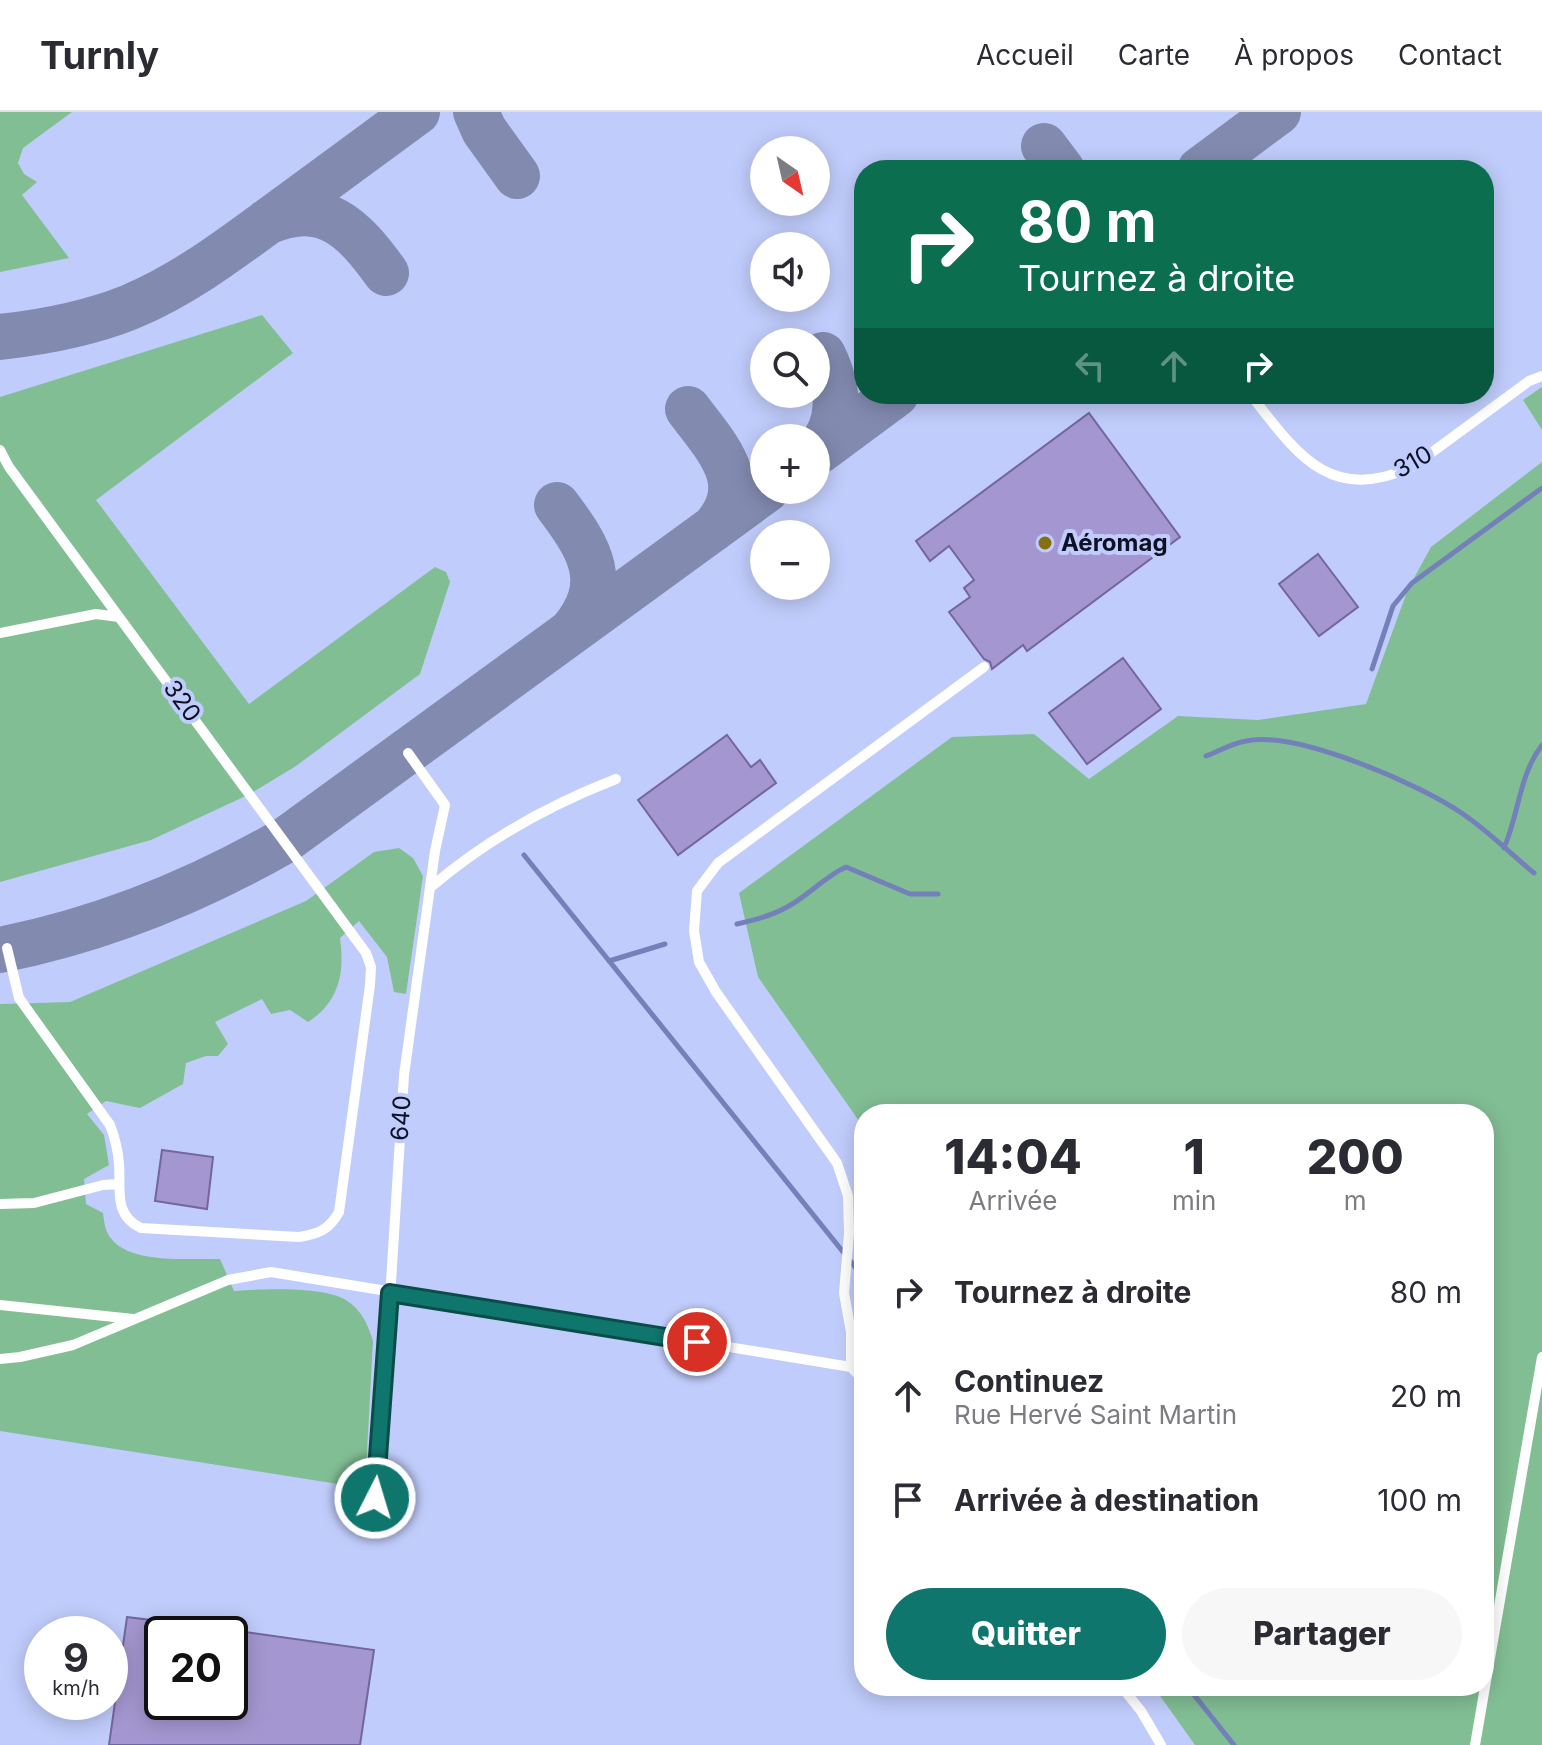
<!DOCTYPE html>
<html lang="fr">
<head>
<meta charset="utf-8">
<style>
  :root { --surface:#fff; --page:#f7f7f7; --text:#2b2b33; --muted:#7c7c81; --line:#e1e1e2; --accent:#0f766e }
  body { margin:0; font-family:Inter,sans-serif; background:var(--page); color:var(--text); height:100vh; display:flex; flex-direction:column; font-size:30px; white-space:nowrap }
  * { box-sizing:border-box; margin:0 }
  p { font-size:26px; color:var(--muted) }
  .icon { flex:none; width:44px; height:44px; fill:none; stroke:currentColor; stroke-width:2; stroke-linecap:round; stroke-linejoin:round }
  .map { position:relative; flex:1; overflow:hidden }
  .details { position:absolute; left:854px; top:992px; width:640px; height:592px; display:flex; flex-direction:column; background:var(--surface); border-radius:32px; box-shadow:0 4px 20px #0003 }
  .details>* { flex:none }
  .guide { position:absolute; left:854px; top:48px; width:640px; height:244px; border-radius:32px; box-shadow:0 4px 20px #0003; background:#0b6e4f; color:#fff; overflow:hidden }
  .needle { width:52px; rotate:146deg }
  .controls { position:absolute; left:750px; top:24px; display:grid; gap:16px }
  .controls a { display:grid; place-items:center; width:80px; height:80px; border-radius:50%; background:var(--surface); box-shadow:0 4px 20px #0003; font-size:40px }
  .speed { position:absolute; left:24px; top:1504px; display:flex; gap:16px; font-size:40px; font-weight:700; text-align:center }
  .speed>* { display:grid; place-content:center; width:104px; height:104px; border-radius:50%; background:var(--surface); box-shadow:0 4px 20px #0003; line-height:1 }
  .speed small { font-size:20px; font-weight:400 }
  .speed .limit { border:4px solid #111; border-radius:12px; background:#fff; color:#111 }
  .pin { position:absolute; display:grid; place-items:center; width:68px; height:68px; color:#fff; margin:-34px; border:4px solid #fff; border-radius:50%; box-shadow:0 2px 8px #0007 }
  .me { position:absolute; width:88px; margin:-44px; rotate:5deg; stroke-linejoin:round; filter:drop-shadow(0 0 6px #0008) }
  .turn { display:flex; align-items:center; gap:28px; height:168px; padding:0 32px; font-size:36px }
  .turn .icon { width:104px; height:104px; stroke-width:2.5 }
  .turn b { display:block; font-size:56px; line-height:68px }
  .lanes { display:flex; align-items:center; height:76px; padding:0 32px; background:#0003; justify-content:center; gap:40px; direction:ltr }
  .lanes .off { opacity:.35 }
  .eta { display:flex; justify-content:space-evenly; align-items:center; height:136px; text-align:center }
  .eta b { font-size:48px; font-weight:800; line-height:56px }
  .primary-button { display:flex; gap:16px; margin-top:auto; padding:16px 32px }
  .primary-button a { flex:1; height:92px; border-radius:48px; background:var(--accent); color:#fff; font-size:32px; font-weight:800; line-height:92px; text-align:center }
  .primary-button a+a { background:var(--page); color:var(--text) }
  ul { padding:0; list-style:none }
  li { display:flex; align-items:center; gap:24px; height:104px; padding:0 32px }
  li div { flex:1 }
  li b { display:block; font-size:30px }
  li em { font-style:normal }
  header { display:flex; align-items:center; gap:48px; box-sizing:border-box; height:112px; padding:0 40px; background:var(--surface); border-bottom:2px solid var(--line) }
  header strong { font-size:38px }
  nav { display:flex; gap:44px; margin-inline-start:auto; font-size:28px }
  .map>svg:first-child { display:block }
  .green { fill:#82be94 }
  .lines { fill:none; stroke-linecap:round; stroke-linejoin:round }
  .stream { stroke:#7380ba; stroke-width:5 }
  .taxiway { stroke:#828ab0; stroke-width:46 }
  .building { fill:#a497d1; stroke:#72669c; stroke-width:2 }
  .lane { stroke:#fff; stroke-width:10 }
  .route-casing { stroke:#0a4d48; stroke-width:20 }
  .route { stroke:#0f766e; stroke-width:14 }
  .poi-dot { fill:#866f0f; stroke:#c0ccfb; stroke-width:3 }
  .labels { text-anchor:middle; stroke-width:8; stroke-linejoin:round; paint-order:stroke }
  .street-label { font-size:24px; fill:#0d1125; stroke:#c0ccfb }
  .poi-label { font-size:24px; font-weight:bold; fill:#0d1125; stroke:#c0ccfb; text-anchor:start }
</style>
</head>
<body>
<header>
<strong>Turnly</strong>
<nav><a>Accueil</a><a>Carte</a><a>À propos</a><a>Contact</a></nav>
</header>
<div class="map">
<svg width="1542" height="1633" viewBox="0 0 1542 1633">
  <rect width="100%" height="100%" fill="#c0ccfb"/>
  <path class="green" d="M0,0H72L23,36L18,51L24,62L37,70L22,83L69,146L0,160Z
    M262,203L293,241L96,388L249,592L435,455L446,460L450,470L420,562L296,654L250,682L151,728L0,770V285Z
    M1542,275V318L1523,288Z
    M1542,350V1633H1195L1153,1574H1484V1002H864V1016L758,865L739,781L952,625L1034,622L1089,667L1178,604L1258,608L1366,592L1408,477L1431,435Z
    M399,736L413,746L423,764L406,882L394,880L387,845L359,809L340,826C345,861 339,890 308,910L290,898L271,902L262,887L215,910L228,932L218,944H206L186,951L183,972L140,996L106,989L87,1002L104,1023L109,1053L84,1067L86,1092L103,1101C104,1109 105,1119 110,1125C129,1153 190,1146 220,1147L234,1179C262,1177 322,1174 346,1188C362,1198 368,1213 373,1229L366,1358L351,1374L0,1319V892L70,890L306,789L374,740Z"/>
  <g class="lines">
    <path class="stream" d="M1372,557L1393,494L1412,471L1542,376
      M1206,644C1219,639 1233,631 1246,629C1297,618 1421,673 1463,702C1488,719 1510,741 1534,761
      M1504,736C1519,702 1519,663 1542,633
      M524,743L864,1166
      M737,812C754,808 771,804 787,795C808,784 824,765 846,755L910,782H938
      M609,849L665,832
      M1187,1574L1234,1633"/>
    <path class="taxiway" d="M476,0L484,18L517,64
      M1044,34L1062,58
      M1200,58L1278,0
      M267,110C325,85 354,117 386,161
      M0,225C45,220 88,212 130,195C183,173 229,138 274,105C322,70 369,35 417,0
      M688,297C717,336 754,371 713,417
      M819,339L896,282
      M816,340C843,311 839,276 823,243
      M557,393C590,437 612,471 571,520
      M0,838C101,818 195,780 284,729L766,378"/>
  </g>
  <path class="building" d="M1089,301L1180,425L1027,539L1023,533L992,557L990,550L984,547L949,500L970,485L964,476L974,468L949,434L930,449L916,429Z
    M1318,442L1358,495L1319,524L1279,472Z
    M1123,546L1161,597L1087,652L1049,601Z
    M727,623L751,655L760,648L776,671L678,743L638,688Z
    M162,1038L213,1045L207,1097L155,1089Z
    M127,1505L191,1513V1522H162V1590H230V1518L374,1538L360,1633H109Z"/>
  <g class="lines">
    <path class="lane" d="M1250,282C1297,342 1329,392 1412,355L1529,269L1542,264
      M0,338L9,355L119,505
      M0,521L96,502L119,505L366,841L371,855L370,873L339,1100C329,1118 318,1122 299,1125L141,1116C113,1103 121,1077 119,1052C118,1038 115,1026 110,1013L19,886L7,836
      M431,775C486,728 549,693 616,667
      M0,1092L34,1091L103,1073L119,1072
      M0,1193L133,1207
      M0,1247L20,1245L73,1233L228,1168L271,1160L851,1255
      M864,1269L851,1255V1220L844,1181L849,1121L848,1084L837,1051L716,880L699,850L694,819L697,779L718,751L984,555
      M375,1386L383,1297L404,963L435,739L445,693L408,641
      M1121,1574L1141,1599L1161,1633
      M1475,1633L1542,1245"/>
  </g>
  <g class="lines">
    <defs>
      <path id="route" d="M375,1386L390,1181L697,1230"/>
    </defs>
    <use href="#route" class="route-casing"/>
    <use href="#route" class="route"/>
  </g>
  <circle class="poi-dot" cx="1045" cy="431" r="8"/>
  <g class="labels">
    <g class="street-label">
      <text transform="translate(1413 350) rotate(-30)" y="8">310</text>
      <text transform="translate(182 589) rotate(54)" y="8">320</text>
      <text transform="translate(401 1006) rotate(-86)" y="8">640</text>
    </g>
    <g class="poi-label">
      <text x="1061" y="439">Aéromag</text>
    </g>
  </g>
</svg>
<div class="controls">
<a><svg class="needle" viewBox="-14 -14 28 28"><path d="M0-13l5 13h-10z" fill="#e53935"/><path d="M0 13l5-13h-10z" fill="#7c7c81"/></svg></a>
<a><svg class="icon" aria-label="sound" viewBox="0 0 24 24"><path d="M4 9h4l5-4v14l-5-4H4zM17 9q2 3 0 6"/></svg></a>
<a><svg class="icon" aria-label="search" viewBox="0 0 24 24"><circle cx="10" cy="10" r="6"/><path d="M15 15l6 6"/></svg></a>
<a>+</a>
<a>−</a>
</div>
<div class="speed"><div>9<small>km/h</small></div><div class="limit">20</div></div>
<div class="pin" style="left:697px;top:1230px;background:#d93025"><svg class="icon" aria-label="arrive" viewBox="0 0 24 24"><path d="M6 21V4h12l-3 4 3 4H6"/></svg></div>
<svg class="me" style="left:375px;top:1386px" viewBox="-20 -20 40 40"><circle r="17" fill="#0f766e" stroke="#fff" stroke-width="3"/><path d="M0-11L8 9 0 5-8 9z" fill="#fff"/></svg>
<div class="guide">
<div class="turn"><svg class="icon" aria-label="right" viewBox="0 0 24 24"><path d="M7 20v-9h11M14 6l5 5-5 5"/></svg><div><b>80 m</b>Tournez à droite</div></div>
<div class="lanes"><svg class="icon off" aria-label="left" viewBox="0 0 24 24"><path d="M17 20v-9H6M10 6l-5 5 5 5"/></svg><svg class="icon off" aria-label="ahead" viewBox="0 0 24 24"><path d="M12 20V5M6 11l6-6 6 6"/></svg><svg class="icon" aria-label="right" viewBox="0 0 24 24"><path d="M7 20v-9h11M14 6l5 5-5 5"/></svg></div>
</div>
<section class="details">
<div class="eta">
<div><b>14:04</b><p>Arrivée</p></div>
<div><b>1</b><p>min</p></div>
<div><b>200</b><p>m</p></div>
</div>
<ul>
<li><svg class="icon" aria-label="right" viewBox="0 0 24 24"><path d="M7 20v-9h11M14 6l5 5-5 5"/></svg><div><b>Tournez à droite</b></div><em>80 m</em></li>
<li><svg class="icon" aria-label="ahead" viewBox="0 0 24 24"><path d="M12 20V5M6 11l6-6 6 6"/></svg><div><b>Continuez</b><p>Rue Hervé Saint Martin</p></div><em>20 m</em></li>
<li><svg class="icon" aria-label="arrive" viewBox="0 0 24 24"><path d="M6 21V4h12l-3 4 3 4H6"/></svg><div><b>Arrivée à destination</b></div><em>100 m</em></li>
</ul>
<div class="primary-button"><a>Quitter</a><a>Partager</a></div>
</section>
</div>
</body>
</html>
